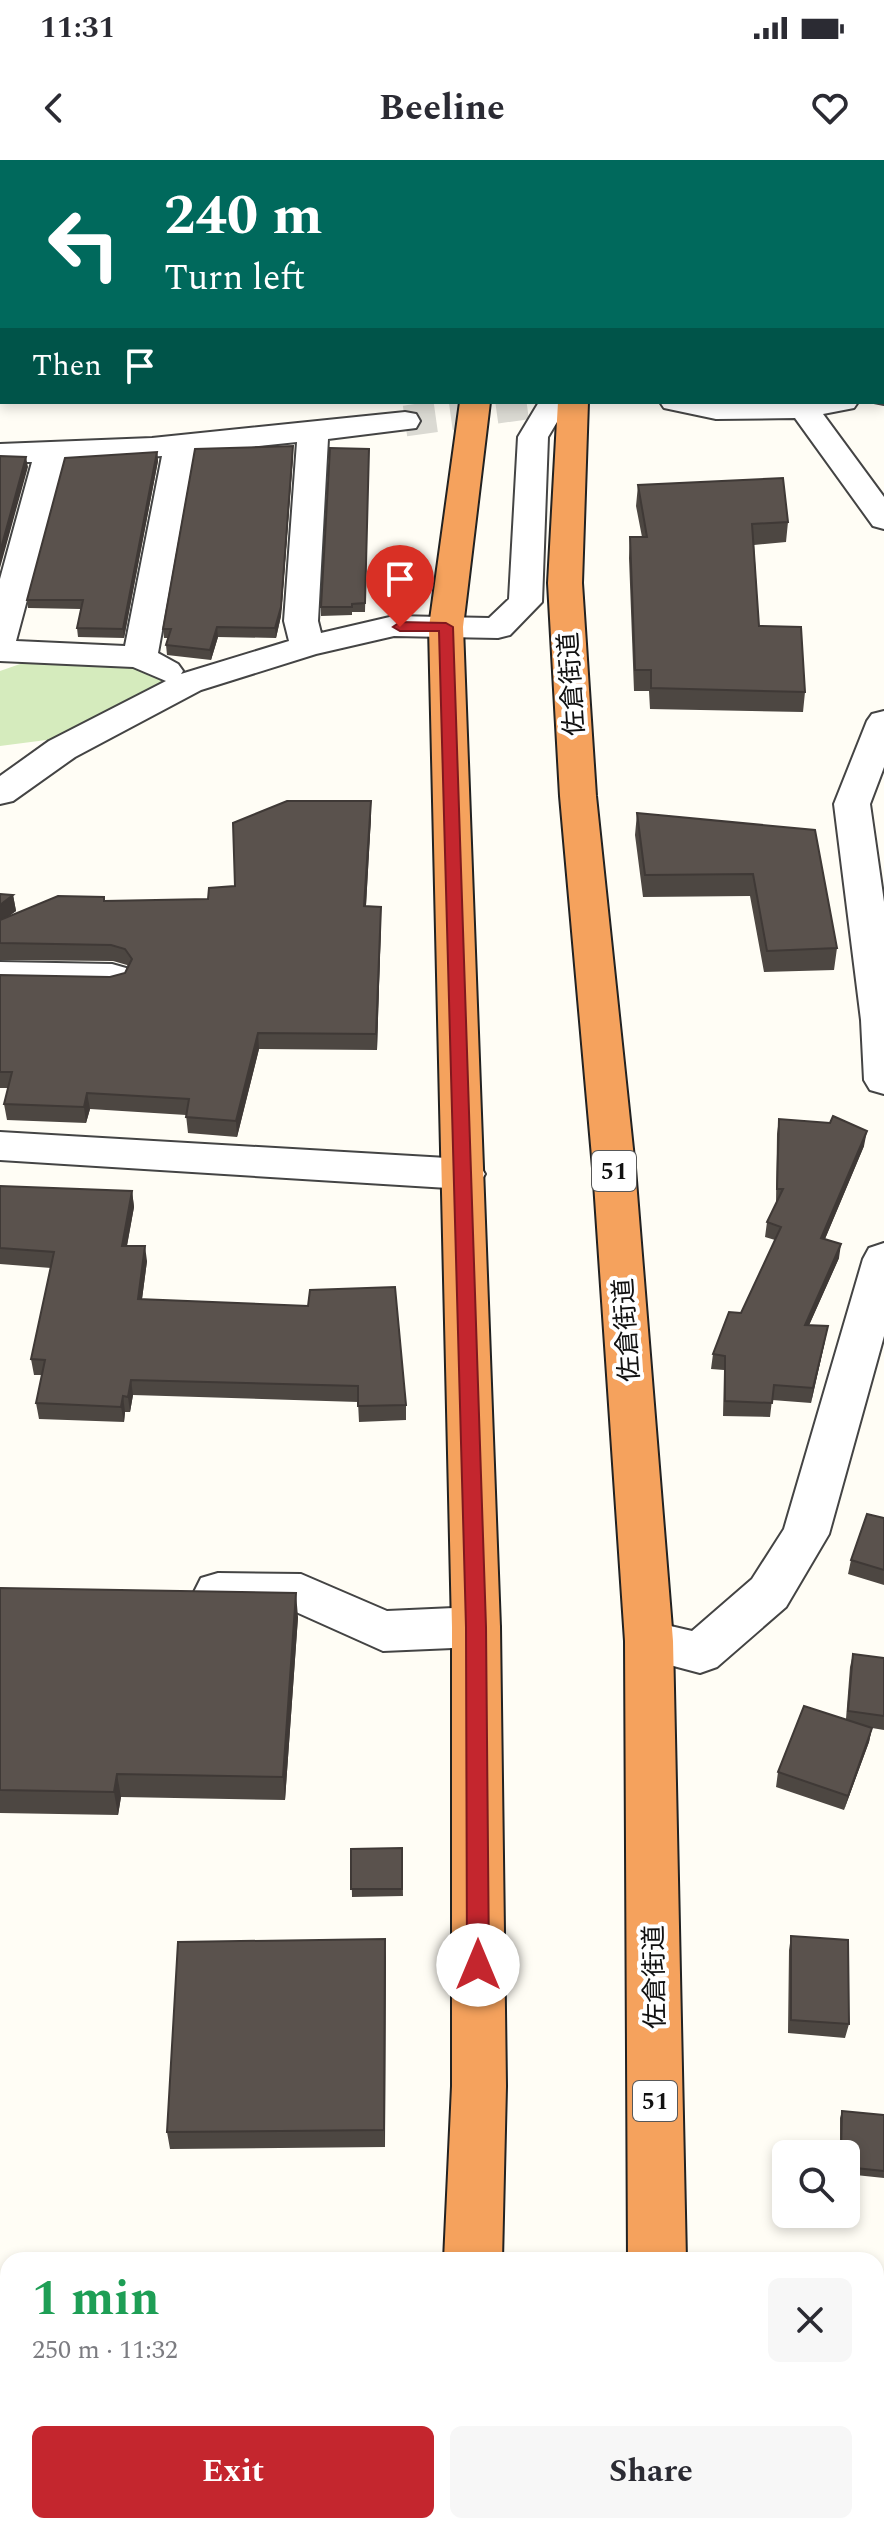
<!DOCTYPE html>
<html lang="en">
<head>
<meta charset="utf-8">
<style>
  :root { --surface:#fff; --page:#f7f7f7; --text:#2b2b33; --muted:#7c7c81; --accent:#c4262e }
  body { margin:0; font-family:Spectral,"Noto Sans JP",serif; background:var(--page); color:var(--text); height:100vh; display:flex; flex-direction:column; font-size:30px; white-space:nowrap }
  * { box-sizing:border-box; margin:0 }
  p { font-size:26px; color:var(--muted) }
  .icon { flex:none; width:44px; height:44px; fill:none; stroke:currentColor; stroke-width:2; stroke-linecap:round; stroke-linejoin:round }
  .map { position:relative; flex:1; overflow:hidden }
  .side { position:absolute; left:0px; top:2092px; width:884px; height:282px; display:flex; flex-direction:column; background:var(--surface); border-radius:24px 24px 0 0; box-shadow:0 4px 12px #0003 }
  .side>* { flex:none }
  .top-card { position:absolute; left:0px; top:0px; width:884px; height:244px; box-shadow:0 4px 12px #0003; background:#00695c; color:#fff; overflow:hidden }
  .fabs { position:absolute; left:772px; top:1980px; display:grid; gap:16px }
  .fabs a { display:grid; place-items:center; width:88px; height:88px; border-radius:12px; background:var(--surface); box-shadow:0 4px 12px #0003; font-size:40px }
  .pin { position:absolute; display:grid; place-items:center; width:68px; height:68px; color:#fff; margin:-82px -34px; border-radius:50% 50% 50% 0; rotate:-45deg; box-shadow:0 0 8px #0007 }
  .pin .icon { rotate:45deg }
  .me { position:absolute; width:88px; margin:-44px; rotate:0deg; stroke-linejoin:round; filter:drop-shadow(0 0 6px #0008) }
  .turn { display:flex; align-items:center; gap:28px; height:168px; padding:0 32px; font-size:36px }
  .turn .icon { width:104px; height:104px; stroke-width:2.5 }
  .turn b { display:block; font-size:56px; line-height:68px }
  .then { display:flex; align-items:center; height:76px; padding:0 32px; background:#0003; gap:16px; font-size:30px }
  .round { display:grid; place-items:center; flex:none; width:84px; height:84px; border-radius:12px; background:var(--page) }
  .headline { display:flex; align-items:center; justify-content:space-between; height:136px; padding:0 32px }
  h1 { font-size:48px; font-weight:700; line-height:60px; color:#1e9e55 }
  .cta { display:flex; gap:16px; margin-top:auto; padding:16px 32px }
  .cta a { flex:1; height:92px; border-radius:12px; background:var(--accent); color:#fff; font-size:32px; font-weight:700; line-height:92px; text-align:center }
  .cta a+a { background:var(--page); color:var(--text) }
  .status { display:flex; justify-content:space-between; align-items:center; height:56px; padding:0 40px; background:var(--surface); direction:ltr }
  .status svg { height:22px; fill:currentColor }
  header { display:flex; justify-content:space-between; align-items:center; height:104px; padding:0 32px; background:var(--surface); font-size:36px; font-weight:700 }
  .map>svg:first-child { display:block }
  .green { fill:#d5ebbd }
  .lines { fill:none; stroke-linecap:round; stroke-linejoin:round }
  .minor-tunnel { stroke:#dbdad3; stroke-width:31; stroke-dasharray:31 15; stroke-linecap:butt }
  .minor-casing { stroke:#444; stroke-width:4 }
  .highway-casing { stroke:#222; stroke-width:4 }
  .minor { fill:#fff; fill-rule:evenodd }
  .highway { fill:#f5a25d; fill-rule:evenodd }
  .wall { fill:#4d4742 }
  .shaded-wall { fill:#3f3936 }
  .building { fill:#5a524d; stroke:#3f3936; stroke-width:2 }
  .route { fill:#c4262e; stroke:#7f191e; stroke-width:2 }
  .labels { text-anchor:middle; stroke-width:8; stroke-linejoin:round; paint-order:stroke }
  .shield { fill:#fff; stroke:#585858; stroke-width:2 }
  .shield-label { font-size:24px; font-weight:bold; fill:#111 }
  .street-label { font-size:26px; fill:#111; stroke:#fff }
</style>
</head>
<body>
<div class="status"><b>11:31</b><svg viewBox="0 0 49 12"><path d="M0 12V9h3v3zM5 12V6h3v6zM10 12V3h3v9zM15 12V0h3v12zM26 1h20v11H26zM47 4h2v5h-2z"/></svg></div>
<header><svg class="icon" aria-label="back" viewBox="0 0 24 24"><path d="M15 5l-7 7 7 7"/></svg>Beeline<svg class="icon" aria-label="heart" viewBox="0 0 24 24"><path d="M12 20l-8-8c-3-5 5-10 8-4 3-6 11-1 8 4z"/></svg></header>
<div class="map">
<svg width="884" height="2373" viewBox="0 0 884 2373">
  <rect width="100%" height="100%" fill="#fffdf5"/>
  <path class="green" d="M43,496L138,500L172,524L54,579L0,586V511Z"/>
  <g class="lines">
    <path class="minor-tunnel" d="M405,261L540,242"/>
    <defs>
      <path id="minor" d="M882,226H884V244L874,242H882Z
        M539,242H569L548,277L542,442L510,475L498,478L394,476L316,494L201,530L75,597L13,641L0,644V616L49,581L166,521L133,507L0,501V419L32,302H0V284L152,278L405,252L416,254L420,261L416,268L328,279L318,461L321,473L394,456L489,458L509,439L518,277ZM297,282L284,461L289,481L181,514L183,511L178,504L158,493L194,293ZM162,296L125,486L16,481L64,302Z
        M660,242H858L854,248L823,254L884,337V369L873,366L795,258L716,259L664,248Z
        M884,551V607L870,644L884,742V934L870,930L864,920L861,860L834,644L867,561L872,554Z
        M0,802L112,804L126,808L131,817L126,826L112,830L0,828Z
        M0,972L464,999L479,1004L485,1014L479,1024L464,1029L0,1000Z
        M884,1083V1176L829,1374L786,1447L717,1507L700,1513L632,1495L625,1481L632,1467L649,1461L692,1471L752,1419L784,1369L863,1099L869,1088Z
        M218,1413L301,1414L387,1451L476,1447L493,1453L500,1467L493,1481L476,1487L383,1491L296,1452L218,1451L201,1446L194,1432L201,1418Z"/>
      <path id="highway" d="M414,0H441L442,2H415Z
        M588,0H614V2H588Z
        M460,242H490L463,467L500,1467L506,1926L502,2100H444L452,1926V1467L429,467Z
        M558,242H588L582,423L596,636L635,1008L673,1481L686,2100H628L625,1481L593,1008L560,636L548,423Z
        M432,2366H492V2373H430Z
        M625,2366H685L686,2373H624Z"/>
    </defs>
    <use href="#minor" class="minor-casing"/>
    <use href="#highway" class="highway-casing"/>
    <use href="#minor" class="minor"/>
    <use href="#highway" class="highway"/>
  </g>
  <path class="wall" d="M0,0L2,2V125L0,123Z
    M286,0H386V2H287Z
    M697,0H884V202L882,199V2H699Z
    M369,289L365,452H352V455L321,456V447Z
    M157,292L158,301L124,478L78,477L77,468L81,449L28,448L27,440Z
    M293,296L281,456L276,478L218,477L211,500L167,495L166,485L168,478H164L163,469Z
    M638,325L788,362L786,382L754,385L759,466L805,532L803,552L650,549L649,531H634L629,398L630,377H642L636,346Z
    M371,641V657L366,746L381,747V763L377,890L259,889L237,977L188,973L186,955L90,949L86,963L7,960L4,944L8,928H0V815L110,817L125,813L128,807L127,805L113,801L0,800V734L13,735L16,751L7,757L105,741L208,739L235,726Z
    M637,653L815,670L837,788L834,810L764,812L750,736L643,737L635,675Z
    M779,959L864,986L825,1079L839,1098L809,1165L825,1181L811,1243L772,1240L770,1257L723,1256L724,1210L711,1209L713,1194L741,1153L775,1080L765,1077L767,1062L776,1044L777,974Z
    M0,1026L132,1031L134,1047L127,1086L147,1101L142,1139L406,1245V1260L359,1262L358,1242L133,1235L130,1252H125L124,1262L39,1259L36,1243L42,1215H34L31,1199L51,1108L0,1104Z
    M884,1358V1425L848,1414L851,1400Z
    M0,1428L298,1457L285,1640L121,1637L118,1655L0,1653Z
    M853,1494L884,1498V1570L872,1568L869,1582L844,1650L776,1627L778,1612L846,1559L850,1507Z
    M402,1688L403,1736L352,1737L351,1689Z
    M791,1776L849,1864L845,1878L788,1873L789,1790Z
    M385,1779V1987L170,1989L167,1972Z
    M842,1951L884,1955V2018L846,2014V1994H840V1958Z"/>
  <path class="shaded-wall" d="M375,0H386V2H364Z
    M293,286V296L281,456L276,478L275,468Z
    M157,292L158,301L124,478L123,469Z
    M26,297L28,307L0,408V392Z
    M217,467L218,477L211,500L210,490Z
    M371,641V657L365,762L364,746Z
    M13,735L16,751L0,763V745Z
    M381,747V763L377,890L376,874Z
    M258,873L259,889L237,977L236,961Z
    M87,933L90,949L86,963L84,947Z
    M867,971L864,986L819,1093L821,1078Z
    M132,1031L134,1047L124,1101L122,1086Z
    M841,1084L839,1098L803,1179L805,1165Z
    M145,1086L147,1101L140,1154L138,1139Z
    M828,1166L825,1181L811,1243L813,1228Z
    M131,1220L133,1235L130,1252L128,1237Z
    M123,1236L125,1252L124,1262L121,1247Z
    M296,1433L298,1457L285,1640L283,1617Z
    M872,1568L869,1582L844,1650L848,1636Z
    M117,1614L121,1637L118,1655L114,1632Z
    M385,1779L386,1798L385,1987L384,1970Z"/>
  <path class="building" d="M0,0H132L134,2H2V109L0,106Z
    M299,0H375L364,2H300Z
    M709,0H884V188L882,185V2H711Z
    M293,286L281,447L275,468L217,467L210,490L166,485L171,469H163L195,289Z
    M330,288L369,289L365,443L352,444V447H321Z
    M157,292L123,469L77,468L83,440H27L65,298Z
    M0,296L26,297L0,392Z
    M783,318L788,362L752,364L759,466L801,467L805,532L651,528V510H635L630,377H647L638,325Z
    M287,641H371L364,746L381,747L376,874L258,873L236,961L186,957L189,939L87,933L84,947L4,944L12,912H0V815L110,817L125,813L132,799L125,789L111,785L0,783V760L58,736L104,737V741L208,739L209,728L235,726L233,663Z
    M637,653L815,670L837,788L767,791L753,714L645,715Z
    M0,734L13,735L0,745Z
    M833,956L867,971L821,1078L841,1084L805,1165L828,1166L813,1228L774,1225L772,1243L725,1241V1196L713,1194L729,1152L741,1153L781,1067L767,1062L783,1029H777L779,959L830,963Z
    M0,1026L132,1031L122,1086H145L138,1139L308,1146L310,1130L395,1127L406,1245L358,1246V1226L131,1220L128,1237L123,1236L121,1247L36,1243L45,1200L31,1199L54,1092L0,1088Z
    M867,1354L884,1358V1410L851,1400Z
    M0,1428L296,1433L283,1617L117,1614L114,1632L0,1630Z
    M853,1494L884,1498V1556L848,1551Z
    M804,1546L872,1568L848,1636L778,1612Z
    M402,1688V1729H351V1689Z
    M791,1776L848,1780L849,1864L791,1860Z
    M385,1779L384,1970L167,1972L178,1782Z
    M842,1951L884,1955V2011L846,2007V1994H841Z"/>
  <path class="route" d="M446,463L453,467L486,1467L489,1805L486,1812L478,1815L471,1812L467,1805L466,1467L439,471H400L393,467L400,462Z"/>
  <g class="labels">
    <g class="shield">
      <rect x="592" y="991" width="44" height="40" rx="6"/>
      <rect x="633" y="1921" width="44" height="40" rx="6"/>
    </g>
    <g class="shield-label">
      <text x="614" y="1019">51</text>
      <text x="655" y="1949">51</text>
    </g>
    <g class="street-label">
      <text transform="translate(571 524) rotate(-94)" y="9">佐倉街道</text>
      <text transform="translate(626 1170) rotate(-94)" y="9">佐倉街道</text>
      <text transform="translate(654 1817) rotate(-91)" y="9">佐倉街道</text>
    </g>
  </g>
</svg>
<div class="fabs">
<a><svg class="icon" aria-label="search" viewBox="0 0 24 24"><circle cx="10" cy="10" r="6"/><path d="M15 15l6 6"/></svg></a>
</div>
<div class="pin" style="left:400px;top:467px;background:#d93025"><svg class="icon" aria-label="arrive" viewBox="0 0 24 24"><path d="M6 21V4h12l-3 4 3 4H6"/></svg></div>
<svg class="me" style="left:478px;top:1805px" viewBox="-20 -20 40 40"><circle r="19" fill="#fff"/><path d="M0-13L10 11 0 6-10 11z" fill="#c4262e"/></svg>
<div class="top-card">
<div class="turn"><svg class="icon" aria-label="left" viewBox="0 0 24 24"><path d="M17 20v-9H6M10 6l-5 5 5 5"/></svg><div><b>240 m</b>Turn left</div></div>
<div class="then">Then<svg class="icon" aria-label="arrive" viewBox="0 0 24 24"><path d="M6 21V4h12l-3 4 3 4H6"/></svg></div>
</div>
<section class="side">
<div class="headline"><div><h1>1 min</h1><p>250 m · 11:32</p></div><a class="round"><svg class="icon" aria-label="close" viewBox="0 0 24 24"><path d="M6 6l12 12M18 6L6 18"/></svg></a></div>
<div class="cta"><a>Exit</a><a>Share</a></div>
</section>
</div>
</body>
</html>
